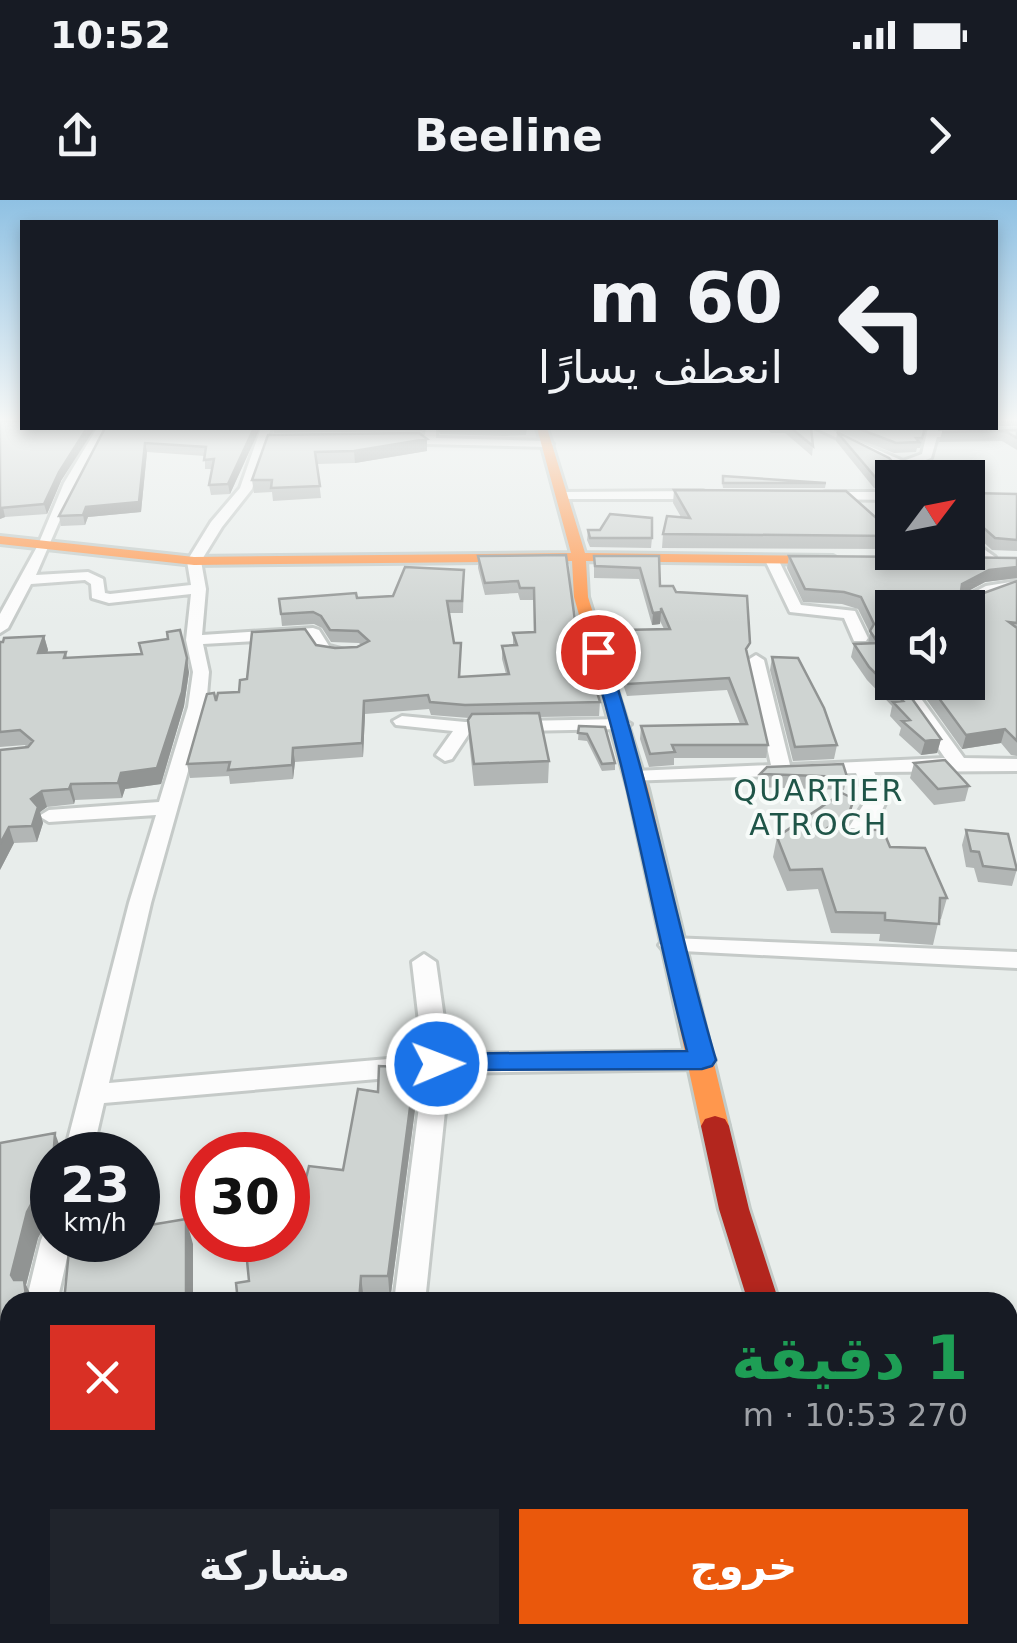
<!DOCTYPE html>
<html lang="ar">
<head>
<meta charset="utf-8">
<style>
  :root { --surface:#171b24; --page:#20242c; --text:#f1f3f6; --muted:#9ea1a6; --accent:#ea580c }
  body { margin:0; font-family:"DejaVu Sans","Noto Naskh Arabic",sans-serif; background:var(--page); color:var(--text); direction:rtl; height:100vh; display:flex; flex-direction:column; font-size:38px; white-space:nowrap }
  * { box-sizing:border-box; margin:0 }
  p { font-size:32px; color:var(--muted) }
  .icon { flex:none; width:55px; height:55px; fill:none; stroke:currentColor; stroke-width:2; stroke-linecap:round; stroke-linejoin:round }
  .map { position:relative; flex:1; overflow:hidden; direction:ltr }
  .drawer { position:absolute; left:0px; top:1092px; width:1018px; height:352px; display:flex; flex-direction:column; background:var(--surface); border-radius:30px 30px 0 0; box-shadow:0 5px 15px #0003; direction:rtl }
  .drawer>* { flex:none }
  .top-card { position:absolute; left:20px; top:20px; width:978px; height:210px; border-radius:0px; box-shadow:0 5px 15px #0003; direction:rtl; background:#171b24; color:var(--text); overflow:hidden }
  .needle { width:65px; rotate:58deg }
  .fabs { position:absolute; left:875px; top:260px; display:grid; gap:20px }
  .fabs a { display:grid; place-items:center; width:110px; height:110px; border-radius:0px; background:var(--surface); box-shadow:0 5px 15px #0003; font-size:50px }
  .speed { position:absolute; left:30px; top:932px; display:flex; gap:20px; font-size:50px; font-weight:700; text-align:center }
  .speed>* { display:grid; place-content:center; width:130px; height:130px; border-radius:50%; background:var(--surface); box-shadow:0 5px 15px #0003; line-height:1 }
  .speed small { font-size:25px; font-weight:400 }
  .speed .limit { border:15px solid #d22; background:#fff; color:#111 }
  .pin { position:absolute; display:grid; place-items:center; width:85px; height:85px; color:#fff; margin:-42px; border:5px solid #fff; border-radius:50%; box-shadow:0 2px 10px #0007 }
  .me { position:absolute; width:110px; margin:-55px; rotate:89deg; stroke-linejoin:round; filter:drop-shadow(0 0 8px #0008) }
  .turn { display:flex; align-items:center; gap:35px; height:210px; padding:0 50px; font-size:45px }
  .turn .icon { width:130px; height:130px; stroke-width:2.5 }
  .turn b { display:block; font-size:70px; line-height:85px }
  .round { display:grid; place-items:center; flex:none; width:105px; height:105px; border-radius:0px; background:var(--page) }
  .overview { display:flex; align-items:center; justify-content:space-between; height:170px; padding:0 50px }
  h1 { font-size:60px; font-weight:700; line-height:75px; color:#1e9e55 }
  .primary-button { display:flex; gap:20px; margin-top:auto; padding:20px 50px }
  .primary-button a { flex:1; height:115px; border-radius:0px; background:var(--accent); color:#fff; font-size:40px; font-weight:700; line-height:115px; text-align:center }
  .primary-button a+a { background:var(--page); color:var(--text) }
  .status { display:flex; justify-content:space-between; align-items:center; height:70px; padding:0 50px; background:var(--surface); direction:ltr }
  .status svg { height:28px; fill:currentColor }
  header { display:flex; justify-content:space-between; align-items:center; height:130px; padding:0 50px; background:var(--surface); font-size:45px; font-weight:700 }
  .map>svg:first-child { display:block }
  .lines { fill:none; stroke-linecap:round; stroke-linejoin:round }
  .street-casing { stroke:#c5cac8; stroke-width:6 }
  .slow-casing { stroke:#c3cbc8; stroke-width:6 }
  .jam-casing { stroke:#c3cbc8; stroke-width:6 }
  .street { fill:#fcfcfc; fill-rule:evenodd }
  .slow { fill:#ff974d; fill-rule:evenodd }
  .jam { fill:#b3261e; fill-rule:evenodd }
  .wall { fill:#b2b6b5 }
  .shaded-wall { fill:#919493 }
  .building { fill:#cfd4d2; stroke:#919493; stroke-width:2.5 }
  .route { fill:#1a73e8; stroke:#114b97; stroke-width:2.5 }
  .labels { text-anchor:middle; stroke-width:8; stroke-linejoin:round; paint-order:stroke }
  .neighbourhood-label { font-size:30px; letter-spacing:2.5px; fill:#1f5548; stroke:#f7fbf9 }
</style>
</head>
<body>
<div class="status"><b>10:52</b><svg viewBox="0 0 49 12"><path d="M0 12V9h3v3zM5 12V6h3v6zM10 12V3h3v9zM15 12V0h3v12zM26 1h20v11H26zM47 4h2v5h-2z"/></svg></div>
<header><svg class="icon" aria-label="forward" viewBox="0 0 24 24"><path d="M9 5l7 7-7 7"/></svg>Beeline<svg class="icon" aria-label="share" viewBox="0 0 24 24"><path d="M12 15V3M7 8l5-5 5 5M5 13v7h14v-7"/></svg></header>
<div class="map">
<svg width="1017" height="1443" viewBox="0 0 1017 1443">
  <rect width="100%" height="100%" fill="#e8edeb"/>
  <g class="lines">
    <defs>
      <path id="street" d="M97,228H107L76,283L36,375L88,372L103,379L105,393L110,394L191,385L187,361L211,322L240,288L261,228H271L252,289L222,327L201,361L206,389L202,435L313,428L319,430L329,446L352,452L344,457L318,454L308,438L203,444L209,472L206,507L151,703L109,883L423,856L412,762L424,754L436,762L449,854L702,851L711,853L715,860L711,867L702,869L449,873L425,1102H394L423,875L104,903L92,955H64L129,703L156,615L49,622L39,616L49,610L159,602L188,507L193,472L186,440L191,394L109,403L92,398L91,384L85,380L31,384L8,428L0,433V414L38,345L64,283Z
        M426,228H436V238L547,241L553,244L547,247L425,244L389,238L425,235Z
        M816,228H828L903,261L922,254L928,228H938V231L1017,230V236L937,237L931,258L910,266L922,278H909L880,258Z
        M561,292L703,291L709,295L703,299H557V293Z
        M825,292H892V300L821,299L819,296Z
        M968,338L995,357V363H985L968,348Z
        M767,357H777L801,405L855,411L868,438L866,441H854L844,418L790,412L765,360Z
        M1017,381V389L995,393L974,404V413L968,414V408H960L961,399L986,386Z
        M756,455L764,460L790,565L945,558L892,482V481L909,482L964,558L1017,559V571L874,572L887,599C881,613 873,632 857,636L847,630L867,599L856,573L627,581V573L634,571L771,565L748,460Z
        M402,516L465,522L622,519L631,524L622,529L470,532L452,559L445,561L436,555L453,531L396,525L393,521Z
        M671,738L1017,752V768L663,750L659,745L663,740Z
        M52,1029V1040H71L57,1102H26L41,1040L45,1031Z
        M10,1209V1274L0,1278V1213Z
        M861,1435H901L904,1443H864Z"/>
      <path id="slow" d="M537,228H547L585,353L833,356L840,360L833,364L586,361L588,397L648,589L729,926L725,933L715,936L705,933L701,926L628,589L574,397L572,361L194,365L0,344V336L194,357L571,353Z"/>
      <path id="jam" d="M715,916L725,919L729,926L749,1009L779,1102H748L719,1009L701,926L705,919Z"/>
    </defs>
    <use href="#street" class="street-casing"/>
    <use href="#slow" class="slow-casing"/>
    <use href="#jam" class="jam-casing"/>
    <use href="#street" class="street"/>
    <use href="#slow" class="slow"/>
    <use href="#jam" class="jam"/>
  </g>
  <path class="wall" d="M0,221L61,281L47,314L5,317L0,319Z
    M995,221H1017V226H995Z
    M105,228H260L230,294L211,295L209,285L212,269H205V256L147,252L141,312L88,317L85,325L61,326L59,316Z
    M273,228H423L422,231L274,233Z
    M437,228H527L526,235L504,236L440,234Z
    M767,228H811L813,246L812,256L785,233H771Z
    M830,228H927L920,248H917L916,252L894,253Z
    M1017,230V250L1002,241L939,242L942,232Z
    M837,232L892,278V289L874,288L836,241Z
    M268,235L427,251L355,263L317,264L321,298L273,301L272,292L254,293L252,280Z
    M722,282H723L826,283L825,288H723Z
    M968,285L971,293L1017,294V351L992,350L968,328Z
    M674,290L892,332V349L662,348L663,334L681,317L673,303Z
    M588,330H600L652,338L651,348L590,347L587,340Z
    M566,355L580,457L600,502L599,516L539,517L549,561L548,583L474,586L469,541V518L431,515L429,509L365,514L363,557L295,562L293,579L230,584L229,576L190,578L187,564L216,501L239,492L247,479L316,445L335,448L357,447L361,445L359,443L331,442L322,428L314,424L282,426L279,399L393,396L464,381L463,413H449L454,443H461L460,477L506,474L502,459V446H513V433L535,432L534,400H520L518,393L485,395L478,368V356Z
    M594,356H659L660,386L676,392L748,456L768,545L766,558H674V565L649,567L640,539L641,526L740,524L727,490L627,496L618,469L619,457L625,456L621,442L622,430L664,429L660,421V424L652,425L639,379L594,378Z
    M789,356L929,361L1017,358V378L985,382L961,395L960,398L972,405L978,403L981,394L1017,381V556L1011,555L1001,543L962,549L914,482H968L892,408V482L941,539L937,553L921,555L899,535L901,528L890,516L892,506L867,480L851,457L854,444H868L870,433L858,409L842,404L803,402L787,368Z
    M44,436L48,450L47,453L66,452L67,457L189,472L184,506L161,584L125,589L122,598L75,600L74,604L47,607L40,612L43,623L37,642L14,643L0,670L27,548L25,545L0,547V442Z
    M772,457L837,545L834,559L793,561L770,470Z
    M579,526L615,563V570L602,571L587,541L578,540Z
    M914,563L969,586L965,601L934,605L910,578Z
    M760,574L847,577L844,590L758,587Z
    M854,599L846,629L890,647L947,698L941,719H939L933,745L879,741L880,734L831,733L818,689L787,691L773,657L777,637Z
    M966,630L1017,669L1012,686L978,682L974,668L966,667L962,645Z
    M419,879L390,1101H364L249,1081L301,999L343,970L378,892Z
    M0,943L52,955V1026L44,1027L38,1038L26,1085L34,1102H10V1201L0,1202Z
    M68,1435H146V1437L111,1443H73Z
    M542,1435H593L592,1441Z"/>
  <path class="shaded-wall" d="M87,228H95L61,281L47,314L44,304L59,272Z
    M254,228H260L230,294L228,284Z
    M427,239V251L355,263L354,251Z
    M145,243L147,252L141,312L88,317L85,325L83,315L86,307Z
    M3,307L5,317L0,319V308Z
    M1017,367V378L985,382L959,396L962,384L989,370Z
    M661,412L660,424L652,425L653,413Z
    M44,436L48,450L42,467L38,453Z
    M187,458L189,472L184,506L161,584L125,589L122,598L118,583L121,573Z
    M364,501L365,514L363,557L362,543Z
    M1005,529L1001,543L962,549L966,535Z
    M941,539L937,553L921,555L925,541Z
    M293,548L295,562L293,579L292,565Z
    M71,584L75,600L74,604L69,589Z
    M42,591L47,607L40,612L43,623L37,642L32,626L31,599Z
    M854,599L845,633L826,629Z
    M9,627L14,643L0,670V644Z
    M417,854L419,879L390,1101L388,1076Z
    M55,933L63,955H53Z
    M49,973L52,982V1022L44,1000Z
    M33,1001L44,1027L38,1038L26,1085L34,1102H24L11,1075L27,1012Z
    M186,1019L193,1044V1102H186Z
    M361,1076L364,1101V1102H359Z
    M10,1158V1186L5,1175Z"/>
  <path class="building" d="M0,221H22V228H87L59,272L44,304L0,308Z
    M105,228H254L228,284L209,285L214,259L204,260L206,247L145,243L139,302L86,307L83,315L59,316Z
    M791,228H811L813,246Z
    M857,228H925L922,238H916L919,242L896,243Z
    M1017,230V238L1005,231L942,232Z
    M837,232L889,258L907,278H892V279L876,278Z
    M419,233L427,239L354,251L315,252L320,286L271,288L272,280H252L268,235Z
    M723,276L826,283H723Z
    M968,285L971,293L1017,294V340L995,338L968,314Z
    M674,290L846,291L892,332V336L663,334L667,316L690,318Z
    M610,314L652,318V338H590L588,330H600Z
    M566,355L580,457H586L600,502L465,505L430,502L428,495L364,501L362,543L293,548L292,565L228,570L230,562L187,564L207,494L214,493L216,501L218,493L239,492L240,480L247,479L252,432L305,429L316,445L335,448L357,447L369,441L358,431L330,430L321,416L313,412L281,414L279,399L356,393L357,398L393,396L405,367L464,370L462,401H447L454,443H461L459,477L509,474L502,446L517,445L513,433L535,432L534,388H520L518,381L485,383L478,356Z
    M594,356H659L660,386H673L676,392L747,396L750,443L746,449L768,545H672L675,552L650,554L641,526L747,524L729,478L628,484L619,457L628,456L622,430L670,429L661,408V412L653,413L640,368L595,366Z
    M789,356L924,357L929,361L933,357L1017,358V367L989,370L962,384L960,398L972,405L980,403L981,394L1017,381V423L1009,422L1017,428V541L1005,529L966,535L927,482H968V408H892V482H900L941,539L925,541L902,521L910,520L893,502L903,501L869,467L854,444L878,443L870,431L874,424L861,397L844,392L805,389Z
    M180,430L187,458L182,492L157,568L121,573L118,583L71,584L69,589L42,591L31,599L38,607L32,626L9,627L0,644V550L28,547L33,541L20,530L0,532V442H3L4,438L44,436L38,453L66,452L64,458L142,454L139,443L168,439L167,432Z
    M772,457L798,458L824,508L837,545L795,547Z
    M539,513L549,561L474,564L468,520L472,514Z
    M579,526L605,527L615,563L602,564L587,534L578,533Z
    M945,560L969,586L938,589L914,563Z
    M843,564L847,577L760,574L767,567Z
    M842,593L854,599L849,613L826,629L883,630L890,647L925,648L947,698H940L939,724L885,720V713L836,712L822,669L790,670L777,637Z
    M966,630L1008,634L1017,670L983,666L979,652L971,651Z
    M417,854L388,1076H361L359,1102H238L236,1083L249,1081L245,1040H288V998L301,999L309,966L343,970L358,889L378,892L379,866L399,867L402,856Z
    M55,933L52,974L49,973L44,1000L33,1001L27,1012L11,1075L14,1080H24L26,1096L24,1102H10V1158L5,1175H0V943Z
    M186,1019V1102H64L70,1040H138V1027Z
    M346,1435H433V1443H346Z"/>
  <linearGradient id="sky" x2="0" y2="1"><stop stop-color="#8fc1e3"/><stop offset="0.52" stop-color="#f5f7f6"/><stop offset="1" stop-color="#f5f7f6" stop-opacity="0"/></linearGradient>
  <rect width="1017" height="423" fill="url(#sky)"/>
  <path class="route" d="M598,447L606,452C651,585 676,725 716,860L712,866L702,869L428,870L424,864L428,857L437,854L687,851C652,718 631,583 590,452Z"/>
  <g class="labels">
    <g class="neighbourhood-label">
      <text x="819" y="601">QUARTIER<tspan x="819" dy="34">ATROCH</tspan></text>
    </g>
  </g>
</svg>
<div class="fabs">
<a><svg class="needle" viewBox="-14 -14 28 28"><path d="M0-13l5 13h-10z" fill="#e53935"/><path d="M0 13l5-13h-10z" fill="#9ea1a6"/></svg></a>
<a><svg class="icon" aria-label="sound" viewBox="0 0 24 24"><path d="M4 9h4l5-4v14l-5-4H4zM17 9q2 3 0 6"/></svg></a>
</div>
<div class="speed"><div>23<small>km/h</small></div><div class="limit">30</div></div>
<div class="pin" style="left:598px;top:452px;background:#d93025"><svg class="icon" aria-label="arrive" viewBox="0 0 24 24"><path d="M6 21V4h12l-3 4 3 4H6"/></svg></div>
<svg class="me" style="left:437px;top:864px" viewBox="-20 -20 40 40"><circle r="17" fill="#1a73e8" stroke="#fff" stroke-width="3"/><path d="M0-11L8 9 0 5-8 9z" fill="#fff"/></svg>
<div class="top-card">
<div class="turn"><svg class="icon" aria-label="left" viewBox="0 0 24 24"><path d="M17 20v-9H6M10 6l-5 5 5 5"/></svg><div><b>60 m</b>انعطف يسارًا</div></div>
</div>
<section class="drawer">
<div class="overview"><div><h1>1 دقيقة</h1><p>270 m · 10:53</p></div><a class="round" style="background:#d93025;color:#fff"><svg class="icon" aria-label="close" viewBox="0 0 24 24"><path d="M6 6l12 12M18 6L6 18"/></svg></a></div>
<div class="primary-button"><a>خروج</a><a>مشاركة</a></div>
</section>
</div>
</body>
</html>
